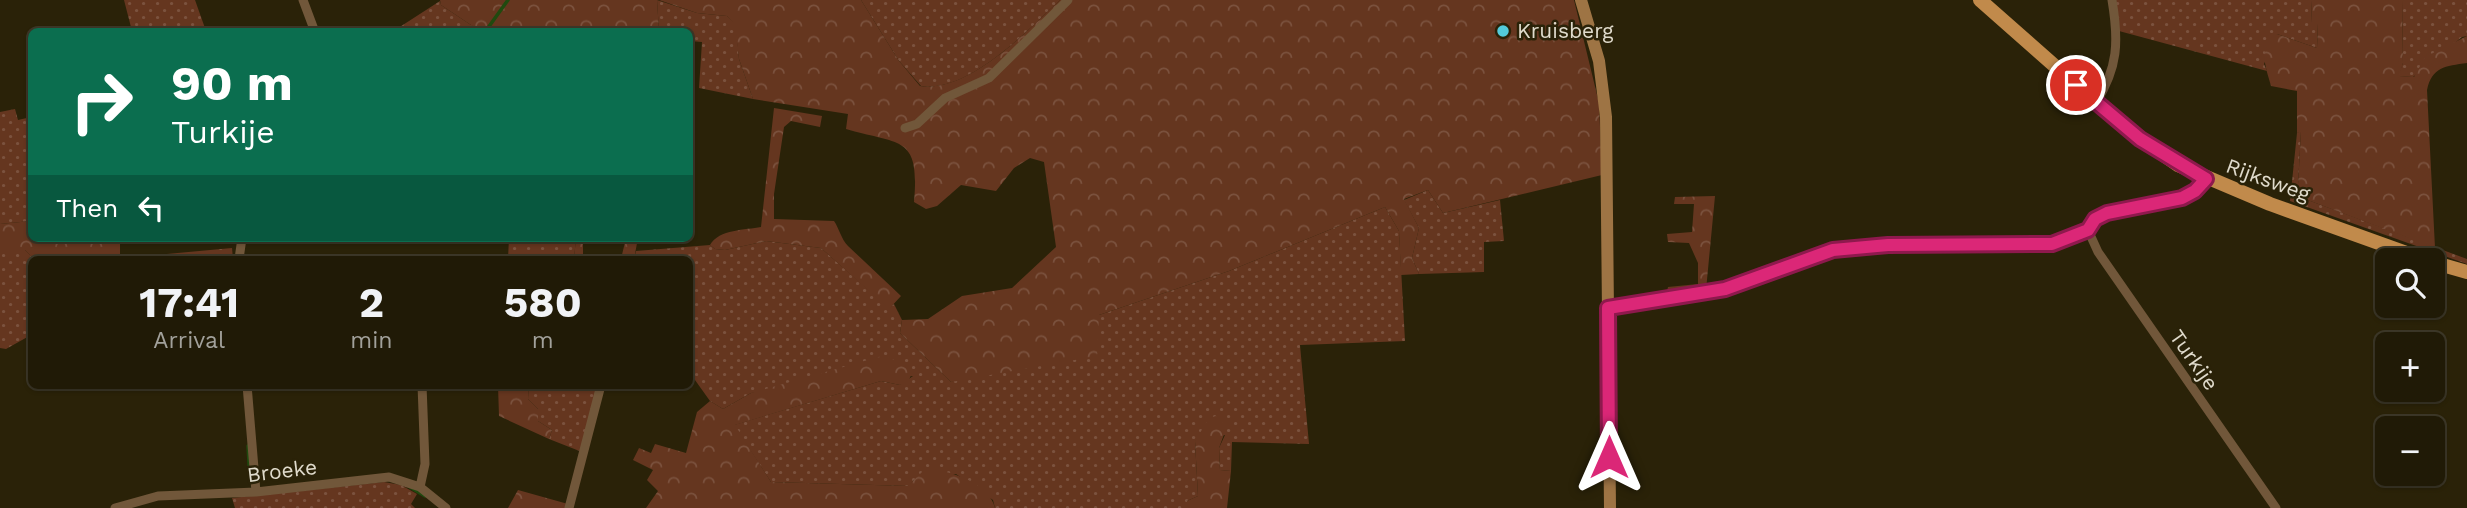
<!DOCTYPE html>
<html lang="en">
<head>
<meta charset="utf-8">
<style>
  :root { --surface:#201a06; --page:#2d2714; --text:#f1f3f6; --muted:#a2a19b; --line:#3d3828 }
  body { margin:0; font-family:"Work Sans",sans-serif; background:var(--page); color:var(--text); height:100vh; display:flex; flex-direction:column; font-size:26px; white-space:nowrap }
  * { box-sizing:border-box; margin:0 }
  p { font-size:23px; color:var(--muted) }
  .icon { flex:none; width:38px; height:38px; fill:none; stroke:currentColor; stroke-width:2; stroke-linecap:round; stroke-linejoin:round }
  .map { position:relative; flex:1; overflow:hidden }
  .sheet { position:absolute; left:28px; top:256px; width:665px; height:133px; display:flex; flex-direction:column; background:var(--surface); border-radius:10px; box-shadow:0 2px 5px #0004,0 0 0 2px var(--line) }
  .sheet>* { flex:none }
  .banner { position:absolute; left:28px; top:28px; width:665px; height:214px; border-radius:10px; box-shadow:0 2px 5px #0004,0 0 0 2px var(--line); background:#0b6e4f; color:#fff; overflow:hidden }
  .tools { position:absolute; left:2375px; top:248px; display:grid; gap:14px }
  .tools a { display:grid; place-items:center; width:70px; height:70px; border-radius:10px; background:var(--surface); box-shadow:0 2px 5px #0004,0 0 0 2px var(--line); font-size:35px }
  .pin { position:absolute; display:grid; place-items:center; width:60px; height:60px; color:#fff; margin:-30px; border:4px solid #fff; border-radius:50%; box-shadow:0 2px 7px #0007 }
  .me { position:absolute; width:77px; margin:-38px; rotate:0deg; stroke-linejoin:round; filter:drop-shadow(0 0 5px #0008) }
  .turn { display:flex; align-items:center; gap:24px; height:147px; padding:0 28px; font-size:32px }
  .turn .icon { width:91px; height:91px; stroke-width:2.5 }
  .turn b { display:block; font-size:49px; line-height:60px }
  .then { display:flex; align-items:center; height:66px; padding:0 28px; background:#0003; gap:14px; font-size:26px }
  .eta { display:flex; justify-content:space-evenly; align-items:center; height:119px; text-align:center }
  .eta b { font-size:42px; font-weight:700; line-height:49px }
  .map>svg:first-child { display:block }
  .grass { fill:url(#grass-dots) }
  .forest { fill:url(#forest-crowns) }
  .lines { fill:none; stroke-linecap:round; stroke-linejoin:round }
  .stream { stroke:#204a0f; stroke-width:3.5 }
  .street { stroke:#71573a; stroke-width:9 }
  .secondary { stroke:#9e7444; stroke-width:12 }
  .primary { stroke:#c18a4b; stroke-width:14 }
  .route-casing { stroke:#8e194d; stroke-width:18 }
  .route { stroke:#db2777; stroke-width:12 }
  .poi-dot { fill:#53cbdb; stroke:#2a2208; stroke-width:2.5 }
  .labels { text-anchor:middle; stroke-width:5; stroke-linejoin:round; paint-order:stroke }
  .poi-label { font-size:21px; fill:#e0dbcc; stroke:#2a2208; text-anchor:start }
  .street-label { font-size:21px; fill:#e0dbcc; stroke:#2a2208 }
</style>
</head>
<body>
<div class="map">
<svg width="2467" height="508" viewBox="0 0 2467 508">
  <defs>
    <pattern id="grass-dots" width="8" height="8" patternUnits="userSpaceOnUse" patternTransform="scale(1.75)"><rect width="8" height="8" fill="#65361f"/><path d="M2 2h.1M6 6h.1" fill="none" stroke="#7b523e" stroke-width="1.8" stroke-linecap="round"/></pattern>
    <pattern id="forest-crowns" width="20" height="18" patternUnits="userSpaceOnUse" patternTransform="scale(1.75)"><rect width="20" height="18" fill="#65361f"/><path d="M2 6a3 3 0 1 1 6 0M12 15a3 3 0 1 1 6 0" fill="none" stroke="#7b523e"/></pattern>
  </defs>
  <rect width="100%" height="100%" fill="#2a2208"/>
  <path class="grass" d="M124,0H195L206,31H132Z
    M657,0L697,13L727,16L736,25L739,59L753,99L699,88L702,42L690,41V32L659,31Z
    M861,0H1060C1027,31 969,93 921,86L899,61Z
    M2116,0H2311L2312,23H2318L2317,48L2277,34L2264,64L2267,71L2119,31Z
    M2402,0H2467V36L2462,37L2413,77L2398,76L2403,63Z
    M440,1L441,5L480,31L392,32Z
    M15,109L18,120L31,117V221L0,224V112Z
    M2301,131L2298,185L2305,199L2467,259V264L2290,201L2297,133Z
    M1428,190L1443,213L1500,200L1504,241L1484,242V272L1419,274L1412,258L1419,228L1404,200Z
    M1385,207L1399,231L1405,341L1300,345L1309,444L1232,442L1231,471L1220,470L1219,448L1225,435L1195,441L1198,496L1187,501V508H995L993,500L956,474L914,480L909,486L771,482L734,425L881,381L900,385L913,376L751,393L723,409L710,401L690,373V259H634L636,251L710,245L715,249L725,250L766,241L821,248L889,308L894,304L902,320L900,333L951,382L1099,315L1229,271Z
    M509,238H576L574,259H508Z
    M232,248L233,259H145V256Z
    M0,250H25L34,259L31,335L6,349L0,348Z
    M529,385H598L582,452L549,439L552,430L538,421V409L528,399Z
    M384,482L401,485L417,494L411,504L415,508H235L232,498Z"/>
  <path class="forest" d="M440,0H657L659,31H480L441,5Z
    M659,0H861L899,61L920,86C969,93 1027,31 1060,0H1574L1599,103L1602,175L1443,213L1428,190L1404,199L1419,228L1412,258L1419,274L1401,275L1399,231L1385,207L1229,271L1099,315L1097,356L951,382L900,333L902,320L928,319L962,296L1012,288L1056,247L1044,162L1030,158L1014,168L996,191L961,185L937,206L926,209L914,202C920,135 901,145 846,129L848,114L753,99L739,59L735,25L727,16L697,13Z
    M2311,0H2402L2403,63L2399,76L2414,77L2425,57L2467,36V63C2445,66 2432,67 2427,90L2435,248L2305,199L2298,185L2301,132L2297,133V91L2271,86C2266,68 2260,54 2269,37L2277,34L2317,48L2318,24L2312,23Z
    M774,108L822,116L820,127L791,121L784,127L774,194V219L834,221C839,228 841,239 848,246C865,262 883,279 901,296L889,309L821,248L766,241L725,250L715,249L710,245C719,229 746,230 761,227Z
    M1715,196L1706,290L1666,296L1668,287L1698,284V263L1689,243L1668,242L1667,234L1692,232L1694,204H1674L1675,197Z
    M31,221L32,238H120V255L145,256V259H34L25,250H0V224Z
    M576,238H583V254L621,259L626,238H638L634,259H574Z
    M882,356L899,361L912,372L908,383L900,385L881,381L735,425L771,482L908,486L925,469C949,470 989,482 995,508H646L658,491L647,480L653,470L633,460L639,448L651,453L655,444L686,453L697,412L710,401L723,409L751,393Z
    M498,385L515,388L517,385H529L528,399L538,409V421L552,430L549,439L499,416Z
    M1216,416L1227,426L1219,448L1220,470L1231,471L1227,508H1187V501L1198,496L1195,441L1209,418Z
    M518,490L568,504L567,508H508Z"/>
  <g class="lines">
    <path class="stream" d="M485,32L508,0
      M248,446L250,480
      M410,487L425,496"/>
    <path class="street" d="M303,0L315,32
      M2096,103C2118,67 2119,42 2112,0
      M905,128L917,124L945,98L989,78L1068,0
      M2088,230L2098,252L2276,508
      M239,259L242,238
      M1608,308C1653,302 1700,299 1742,285C1783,271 1819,252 1861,246L2051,244L2088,230L2095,219L2107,213L2182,198L2195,191L2206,179
      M247,385L256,492
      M420,487L425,464L422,385
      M115,508L158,496L256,492L389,477L420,487L446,508
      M569,508L601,385"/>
    <path class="secondary" d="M1581,0L1599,61L1606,117L1610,508"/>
    <path class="primary" d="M1980,0L2125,128L2178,165L2270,204L2429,261
      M2432,262L2467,272"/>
  </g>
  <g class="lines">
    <defs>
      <path id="route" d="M1609,457L1608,308L1725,289L1833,250L1888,245L2052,244L2088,230L2095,219L2107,213L2182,198L2195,191L2206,179L2140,139L2076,85"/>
    </defs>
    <use href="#route" class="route-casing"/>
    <use href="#route" class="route"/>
  </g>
  <circle class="poi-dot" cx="1503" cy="31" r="7"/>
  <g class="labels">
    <g class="poi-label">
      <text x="1517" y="38">Kruisberg</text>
    </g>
    <g class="street-label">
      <text transform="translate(2268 180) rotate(20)" y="7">Rijksweg</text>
      <text transform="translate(2194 360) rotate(55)" y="7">Turkije</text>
      <text transform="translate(282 471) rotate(-7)" y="7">Broeke</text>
    </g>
  </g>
</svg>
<div class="tools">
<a><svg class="icon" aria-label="search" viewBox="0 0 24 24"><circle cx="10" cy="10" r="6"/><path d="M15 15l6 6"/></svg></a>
<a>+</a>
<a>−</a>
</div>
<div class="pin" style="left:2076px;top:85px;background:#d93025"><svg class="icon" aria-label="arrive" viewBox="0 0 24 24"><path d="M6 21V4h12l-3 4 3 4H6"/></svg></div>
<svg class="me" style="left:1609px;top:457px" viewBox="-20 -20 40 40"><path d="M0-17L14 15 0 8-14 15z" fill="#db2777" stroke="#fff" stroke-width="4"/></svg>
<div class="banner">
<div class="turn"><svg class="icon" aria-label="right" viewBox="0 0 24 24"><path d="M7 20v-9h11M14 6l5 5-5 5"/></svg><div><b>90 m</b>Turkije</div></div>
<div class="then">Then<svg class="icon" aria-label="left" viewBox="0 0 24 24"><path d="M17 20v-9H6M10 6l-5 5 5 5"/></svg></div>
</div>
<section class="sheet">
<div class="eta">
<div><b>17:41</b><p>Arrival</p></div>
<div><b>2</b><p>min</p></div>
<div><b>580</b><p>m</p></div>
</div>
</section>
</div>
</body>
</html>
